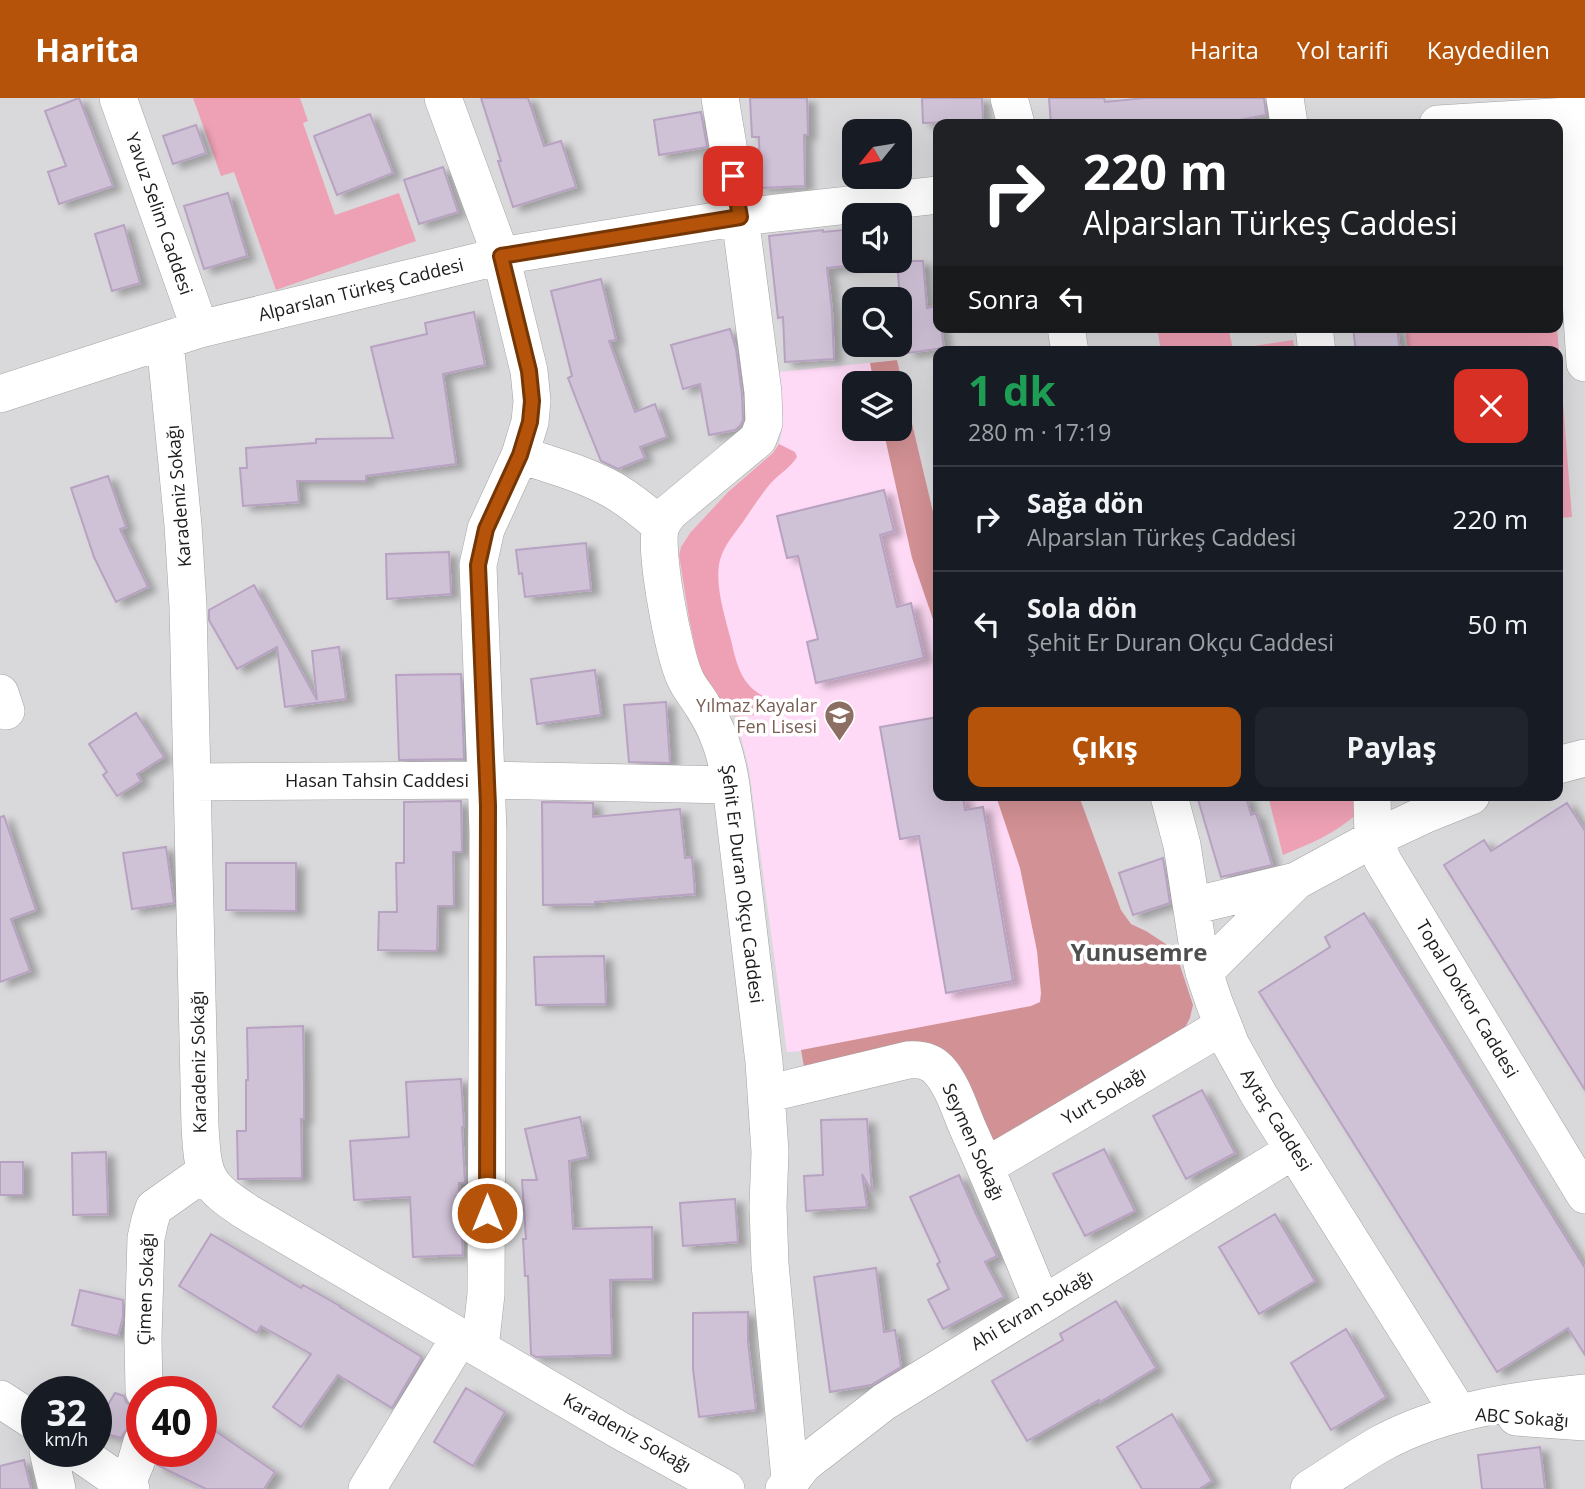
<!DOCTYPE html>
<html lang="tr">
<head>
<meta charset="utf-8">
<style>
  :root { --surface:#171b24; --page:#20242c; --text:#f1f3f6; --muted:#9ea1a6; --line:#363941; --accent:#b45309 }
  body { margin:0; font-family:"Open Sans",sans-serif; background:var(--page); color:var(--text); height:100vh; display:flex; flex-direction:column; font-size:26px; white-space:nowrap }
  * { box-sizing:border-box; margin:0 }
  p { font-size:23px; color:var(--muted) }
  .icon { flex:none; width:38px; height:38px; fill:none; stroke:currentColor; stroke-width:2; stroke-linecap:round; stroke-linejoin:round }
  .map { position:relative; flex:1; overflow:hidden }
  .drawer { position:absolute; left:933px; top:248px; width:630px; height:455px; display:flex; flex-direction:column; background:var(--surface); border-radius:14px; box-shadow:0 7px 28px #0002 }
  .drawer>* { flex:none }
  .guide { position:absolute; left:933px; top:21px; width:630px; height:214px; border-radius:14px; box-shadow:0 7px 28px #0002; background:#202124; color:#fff; overflow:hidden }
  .needle { width:46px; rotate:240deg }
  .controls { position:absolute; left:842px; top:21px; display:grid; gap:14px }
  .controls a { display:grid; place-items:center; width:70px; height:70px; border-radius:14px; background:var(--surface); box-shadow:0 7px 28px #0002; font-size:35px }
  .speed { position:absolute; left:21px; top:1278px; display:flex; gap:14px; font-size:35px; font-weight:700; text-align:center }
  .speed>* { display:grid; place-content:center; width:91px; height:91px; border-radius:50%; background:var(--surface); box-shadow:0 7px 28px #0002; line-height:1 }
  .speed small { font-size:18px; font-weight:400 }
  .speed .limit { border:10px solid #d22; background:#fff; color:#111 }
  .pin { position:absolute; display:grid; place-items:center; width:60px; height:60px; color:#fff; margin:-30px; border-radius:14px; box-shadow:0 4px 10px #0006 }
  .me { position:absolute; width:77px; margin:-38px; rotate:0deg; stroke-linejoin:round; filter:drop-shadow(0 0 5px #0008) }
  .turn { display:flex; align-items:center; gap:24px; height:147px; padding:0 35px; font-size:32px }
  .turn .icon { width:91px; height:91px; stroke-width:2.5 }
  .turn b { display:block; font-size:49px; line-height:60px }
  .then { display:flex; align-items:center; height:66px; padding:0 35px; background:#0003; gap:14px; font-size:26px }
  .round { display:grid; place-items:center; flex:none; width:74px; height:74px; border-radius:14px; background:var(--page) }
  .overview { display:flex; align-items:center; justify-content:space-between; height:119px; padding:0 35px }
  h1 { font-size:42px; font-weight:700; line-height:52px; color:#1e9e55 }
  .button { display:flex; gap:14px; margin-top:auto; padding:14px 35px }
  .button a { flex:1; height:80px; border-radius:14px; background:var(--accent); color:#fff; font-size:28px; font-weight:700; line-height:80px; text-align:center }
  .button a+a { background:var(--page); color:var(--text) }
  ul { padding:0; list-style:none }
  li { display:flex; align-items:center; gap:21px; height:105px; padding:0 35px; border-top:2px solid var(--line) }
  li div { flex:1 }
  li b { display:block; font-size:26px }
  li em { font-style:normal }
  header { display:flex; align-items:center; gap:42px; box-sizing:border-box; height:98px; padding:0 35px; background:var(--accent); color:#fff }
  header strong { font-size:33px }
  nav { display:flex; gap:38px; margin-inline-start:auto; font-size:24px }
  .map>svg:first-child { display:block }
  .residential { fill:#d9d9db; fill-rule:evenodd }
  .education { fill:#ffdaf6; fill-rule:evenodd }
  .grass { fill:#eea1b4 }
  .forest { fill:#d29194 }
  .building { fill:#cfc1d6; stroke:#b8a2c2; stroke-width:2; filter:url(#shadow) }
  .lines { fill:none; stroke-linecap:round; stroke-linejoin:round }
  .minor-casing { stroke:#a3a3a3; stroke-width:38 }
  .minor { stroke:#fff; stroke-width:37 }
  .route-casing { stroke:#753606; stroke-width:18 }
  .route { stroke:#b45309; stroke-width:12 }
  .labels { text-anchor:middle; stroke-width:7; stroke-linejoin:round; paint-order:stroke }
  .street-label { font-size:18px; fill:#1c1c1c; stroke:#fff }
  .education-label { font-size:18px; fill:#785e54; stroke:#fff; text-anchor:end }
  .district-label { font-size:24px; font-weight:bold; fill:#4f4f4f; stroke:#fff }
</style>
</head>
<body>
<header>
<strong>Harita</strong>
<nav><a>Harita</a><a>Yol tarifi</a><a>Kaydedilen</a></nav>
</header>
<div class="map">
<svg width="1585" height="1391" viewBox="0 0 1585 1391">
  <defs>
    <filter id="shadow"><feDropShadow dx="8" dy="4.5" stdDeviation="3.5" flood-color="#0004"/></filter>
  </defs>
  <rect width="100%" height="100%" fill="#eee1ef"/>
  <path class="residential" d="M0,0H1585V1391H0ZM938,26H1558V229H938ZM854,33H900V79H854ZM854,117H900V163H854ZM854,201H900V247H854ZM938,254H1558V698H938ZM854,285H900V331H854ZM37,1293H96V1353H37ZM142,1293H201V1353H142Z"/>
  <path class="education" d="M897,262L938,435V698H1079L1121,812L1131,826L1146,833L1175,852L1193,907L1190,920L950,962L804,969L801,953L787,954L749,671L736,619L722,605L689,520L679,457L681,449L690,435L728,394L773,355L779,346L782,331L779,274ZM854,285H900V331H854Z"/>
  <path class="grass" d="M193,0H300L308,23L303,25L335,117L399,95L416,143L276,192L234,74L221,78Z
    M1157,229H1228L1233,251L1293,242L1295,254H1161Z
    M1405,229H1557L1572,419L1558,420V254H1408Z
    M779,346L795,354L797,359C790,370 779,376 770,386C761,397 753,409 745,421C736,434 724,447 720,462C714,485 725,519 731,542C738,573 743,591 775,604L776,611L772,615L736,619L722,605L701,577L689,520L679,457L681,449L690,435L728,394L773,355Z
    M1268,698H1356L1358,715C1336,735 1310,746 1283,757Z"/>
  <path class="forest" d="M897,262L938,435V536L912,460L883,331H900V285H874L870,265Z
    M996,698H1079L1121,812L1131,826L1146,833L1175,852L1193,907L1190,920L1183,933L989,1048L950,962L804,969L801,952L1031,908L1040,904L1041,895L1037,853L1020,770Z"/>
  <path class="building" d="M79,0L113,88L59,106L48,74L66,68L45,13Z
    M481,0H528L544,48L561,43L576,89L513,109L498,63H501Z
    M750,0H807L808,37H804L805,88L760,90L759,39H752Z
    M922,0H982L983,23L923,25Z
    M1049,0H1104L1105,4L1145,0H1264L1266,17L1218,26H1051Z
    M701,14L707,49L659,57L654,22Z
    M370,16L393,75L337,97L314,38Z
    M196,27L206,55L173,66L163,38Z
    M443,69L458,114L419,126L404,82Z
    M228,95L247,158L204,171L184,108Z
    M124,127L140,185L112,193L95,136Z
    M854,131V167L827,170L832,213L834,261L785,264L783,219L778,220L769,138L823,132V134Z
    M897,163H923L927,210L937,208L938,229H941L944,250L908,255L901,214Z
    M601,181L616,242L609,243L635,314L655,306L667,339L640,349L645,360L618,371L601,363L578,306L568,280L572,278L551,193Z
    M474,214L485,267L443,276L456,366L366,378V383H297L299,404L243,408L240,370H247L246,350L316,345V341L393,340L371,249L427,236L425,225Z
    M1353,229H1397L1400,254H1356Z
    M730,231L736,251L742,296L743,322L740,328L735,332L709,337L700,286L683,291L671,247Z
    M108,378L126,429L120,431L148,489L116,504L94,459L71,390Z
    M884,392L894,433L880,437L897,509L911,505L924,560L816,585L807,544L818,541L798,458L787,460L777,418Z
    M586,445L591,492L525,499L522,475L519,476L516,452Z
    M449,454L451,496L387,501L386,456Z
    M254,487L317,602L312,553L339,549L346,601L285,609L277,549L237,571L209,522V512Z
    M595,572L601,617L537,626L531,581Z
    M461,576L464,661L399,662L396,577Z
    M666,604L670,665L629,664L624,607Z
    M136,615L164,659L137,676L141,683L117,698L103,677L107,674L89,646Z
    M938,619V698H963L965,712L983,709L1013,883L946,895L919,738L900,741L880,629Z
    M1197,698H1246L1251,717L1256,715L1272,767L1221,779Z
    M461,703L462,754H453L454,808H438L437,853L378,852L379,814H397L396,765H404V704Z
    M542,704L593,705V719L680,711L685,760L692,759L695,796L595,804V806L543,807Z
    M1567,705L1585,733V992L1444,767L1484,742L1491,753Z
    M4,718L36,812L11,821L30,873L0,884V719Z
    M166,749L174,805L132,811L123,755Z
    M1163,760L1170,805L1133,817L1119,775Z
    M226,765H296V813L226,812Z
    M1364,815L1585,1170V1257L1568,1230L1497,1274L1259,894L1330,849L1325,839Z
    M604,858L606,906L536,907L534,859Z
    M303,928L304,983V1021H301L302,1080L238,1081L237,1033H246V982H248L247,930Z
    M461,981L464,1029H462L465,1085H459L463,1157L413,1159L410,1099L354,1102L350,1043L409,1039L406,984Z
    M1202,992L1235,1055L1186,1081L1153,1018Z
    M580,1019L588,1059L569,1063L573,1131L652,1129L653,1181L610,1182L612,1257L536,1259L531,1256L528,1178H525L523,1141H526L522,1082H537L525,1031Z
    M867,1021L872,1094L862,1076L867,1109L806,1113L804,1078L823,1077L821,1022Z
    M1104,1051L1135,1113L1085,1138L1053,1076Z
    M106,1054L108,1116L73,1117L72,1055Z
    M0,1064H23V1097H0Z
    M959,1077L976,1116L997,1158L985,1164L1004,1199L943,1231L928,1202L949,1191L937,1166L940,1164L910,1099Z
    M735,1101L738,1144L683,1148L680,1105Z
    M1275,1116L1315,1183L1259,1216L1219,1149Z
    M211,1136L301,1190L303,1187L340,1208V1209L422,1259L392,1310L338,1277L301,1329L273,1309L311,1256L261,1228L257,1235L179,1188Z
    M876,1170L884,1234L895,1232L901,1269L871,1287L830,1294L814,1179Z
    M80,1192L123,1202V1219L118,1238L72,1227Z
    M1116,1203L1156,1270L1100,1304L1099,1302L1027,1343L992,1283L1063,1242L1060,1236Z
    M748,1214V1244L756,1312L699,1319L693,1271V1215Z
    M1346,1231L1386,1299L1331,1332L1291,1265Z
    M466,1290L505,1314L473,1368L434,1344Z
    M115,1295L124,1298L126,1304L133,1310L128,1329L121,1340L96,1333V1327Z
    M1172,1316L1212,1383L1199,1391H1142L1117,1349Z
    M201,1323L275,1374L264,1391H206L157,1367L161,1353H201Z
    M1540,1349L1545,1391H1482L1478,1357Z
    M24,1362L31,1391H0V1368Z"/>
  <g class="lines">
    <defs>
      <path id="minor" d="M118,0L200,231
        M443,0L501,158L529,273L532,303L530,324L520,357L486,431L478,467L488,734L486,1196L480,1250
        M720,0L740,119L763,294L764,325L758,341L670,414C667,418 663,423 661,428C653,449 674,557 685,580C689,590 697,598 702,607C719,633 726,656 731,687L764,964L770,1054L768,1108L770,1166L790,1381
        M1009,0L1016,26
        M1285,0L1289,26
        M1569,17L1585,265
        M1438,26L1585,17
        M1066,229L1070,254
        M1314,229L1317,254
        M165,243L183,427L188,508L200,1028C203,1081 205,1087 250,1116L619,1332L726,1391
        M0,296L200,231L501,158L740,119L938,97
        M520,357C552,367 584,376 613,392C630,402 646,415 661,428
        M0,595L6,613
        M1558,667L1585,660
        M192,684L488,682L731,687
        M1169,698L1182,747L1197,844L1204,874L1214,904L1231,947L1259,997L1459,1315
        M1372,698L1373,741L1383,763L1585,1097
        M1192,808L1296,783L1373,741L1426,716L1471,698
        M1204,874L1295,784
        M766,996L908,962C919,961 929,962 938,971C953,987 960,1013 969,1033C995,1090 1018,1148 1042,1206
        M985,1069L1223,928
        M144,1293L143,1241L146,1140L150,1122L154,1110L205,1074
        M0,1301L37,1325
        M1516,1319L1585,1324
        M48,1353L57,1391
        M76,1353L131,1391
        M126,1388L136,1364L142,1344
        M367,1391L460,1239
        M784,1391L804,1366L884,1304L1294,1052
        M1309,1391C1333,1376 1357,1359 1382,1345C1443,1312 1517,1302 1585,1295"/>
    </defs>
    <use href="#minor" class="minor-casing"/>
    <use href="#minor" class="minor"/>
  </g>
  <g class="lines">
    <defs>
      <path id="route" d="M487,1115L488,708L478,467L486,431L520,357L530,324L532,303L529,273L501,158L740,119L733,78"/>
    </defs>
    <use href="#route" class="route-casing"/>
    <use href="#route" class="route"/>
  </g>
  <defs>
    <symbol id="school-pin" viewBox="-11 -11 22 30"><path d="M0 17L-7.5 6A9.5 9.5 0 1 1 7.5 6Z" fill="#8d6e63" stroke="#fff"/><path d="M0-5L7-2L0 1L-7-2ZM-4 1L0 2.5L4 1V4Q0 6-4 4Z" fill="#fff"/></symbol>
  </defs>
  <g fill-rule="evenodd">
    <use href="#school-pin" x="822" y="600" width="35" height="47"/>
  </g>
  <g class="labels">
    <g class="street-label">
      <text transform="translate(159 116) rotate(71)" y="6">Yavuz Selim Caddesi</text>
      <text transform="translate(361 192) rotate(-14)" y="6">Alparslan Türkeş Caddesi</text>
      <text transform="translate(179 398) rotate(-95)" y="6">Karadeniz Sokağı</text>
      <text x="377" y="689">Hasan Tahsin Caddesi</text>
      <text transform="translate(742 786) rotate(83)" y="6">Şehit Er Duran Okçu Caddesi</text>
      <text transform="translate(1467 901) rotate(59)" y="6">Topal Doktor Caddesi</text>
      <text transform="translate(199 964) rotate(-91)" y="6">Karadeniz Sokağı</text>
      <text transform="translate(1104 998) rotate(-31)" y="6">Yurt Sokağı</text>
      <text transform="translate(1276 1022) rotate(58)" y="6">Aytaç Caddesi</text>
      <text transform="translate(973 1044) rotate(66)" y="6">Seymen Sokağı</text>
      <text transform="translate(146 1191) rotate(-88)" y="6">Çimen Sokağı</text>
      <text transform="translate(1032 1212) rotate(-31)" y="6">Ahi Evran Sokağı</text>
      <text transform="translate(1522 1320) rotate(4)" y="6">ABC Sokağı</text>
      <text transform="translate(627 1335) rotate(29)" y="6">Karadeniz Sokağı</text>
    </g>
    <g class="education-label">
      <text x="817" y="614">Yılmaz Kayalar<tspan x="817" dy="21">Fen Lisesi</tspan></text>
    </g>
    <g class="district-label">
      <text x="1139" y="863">Yunusemre</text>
    </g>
  </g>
</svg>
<div class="controls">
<a><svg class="needle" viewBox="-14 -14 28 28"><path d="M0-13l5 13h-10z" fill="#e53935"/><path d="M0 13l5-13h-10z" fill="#9ea1a6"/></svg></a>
<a><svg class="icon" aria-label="sound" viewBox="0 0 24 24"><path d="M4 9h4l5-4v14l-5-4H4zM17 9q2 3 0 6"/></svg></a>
<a><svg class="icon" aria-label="search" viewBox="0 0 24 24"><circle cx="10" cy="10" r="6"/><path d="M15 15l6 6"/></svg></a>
<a><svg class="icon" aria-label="layers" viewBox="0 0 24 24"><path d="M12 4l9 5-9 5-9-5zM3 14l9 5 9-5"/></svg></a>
</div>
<div class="speed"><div>32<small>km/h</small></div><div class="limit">40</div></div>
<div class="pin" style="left:733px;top:78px;background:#d93025"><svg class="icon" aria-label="arrive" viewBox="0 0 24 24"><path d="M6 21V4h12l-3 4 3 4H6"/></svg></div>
<svg class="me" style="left:487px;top:1115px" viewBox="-20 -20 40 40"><circle r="17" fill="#b45309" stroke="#fff" stroke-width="3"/><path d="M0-11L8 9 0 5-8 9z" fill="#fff"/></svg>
<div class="guide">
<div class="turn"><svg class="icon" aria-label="right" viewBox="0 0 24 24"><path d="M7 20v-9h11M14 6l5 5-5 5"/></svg><div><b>220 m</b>Alparslan Türkeş Caddesi</div></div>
<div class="then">Sonra<svg class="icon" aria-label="left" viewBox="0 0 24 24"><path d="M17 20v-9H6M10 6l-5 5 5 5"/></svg></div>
</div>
<section class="drawer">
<div class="overview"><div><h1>1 dk</h1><p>280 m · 17:19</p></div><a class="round" style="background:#d93025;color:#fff"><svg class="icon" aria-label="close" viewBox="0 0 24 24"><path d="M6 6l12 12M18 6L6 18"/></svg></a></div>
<ul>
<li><svg class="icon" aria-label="right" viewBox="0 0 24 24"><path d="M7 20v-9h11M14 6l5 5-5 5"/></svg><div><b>Sağa dön</b><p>Alparslan Türkeş Caddesi</p></div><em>220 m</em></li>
<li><svg class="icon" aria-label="left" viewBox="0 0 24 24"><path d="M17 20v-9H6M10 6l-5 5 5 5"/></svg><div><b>Sola dön</b><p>Şehit Er Duran Okçu Caddesi</p></div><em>50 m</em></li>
</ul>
<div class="button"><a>Çıkış</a><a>Paylaş</a></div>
</section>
</div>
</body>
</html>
